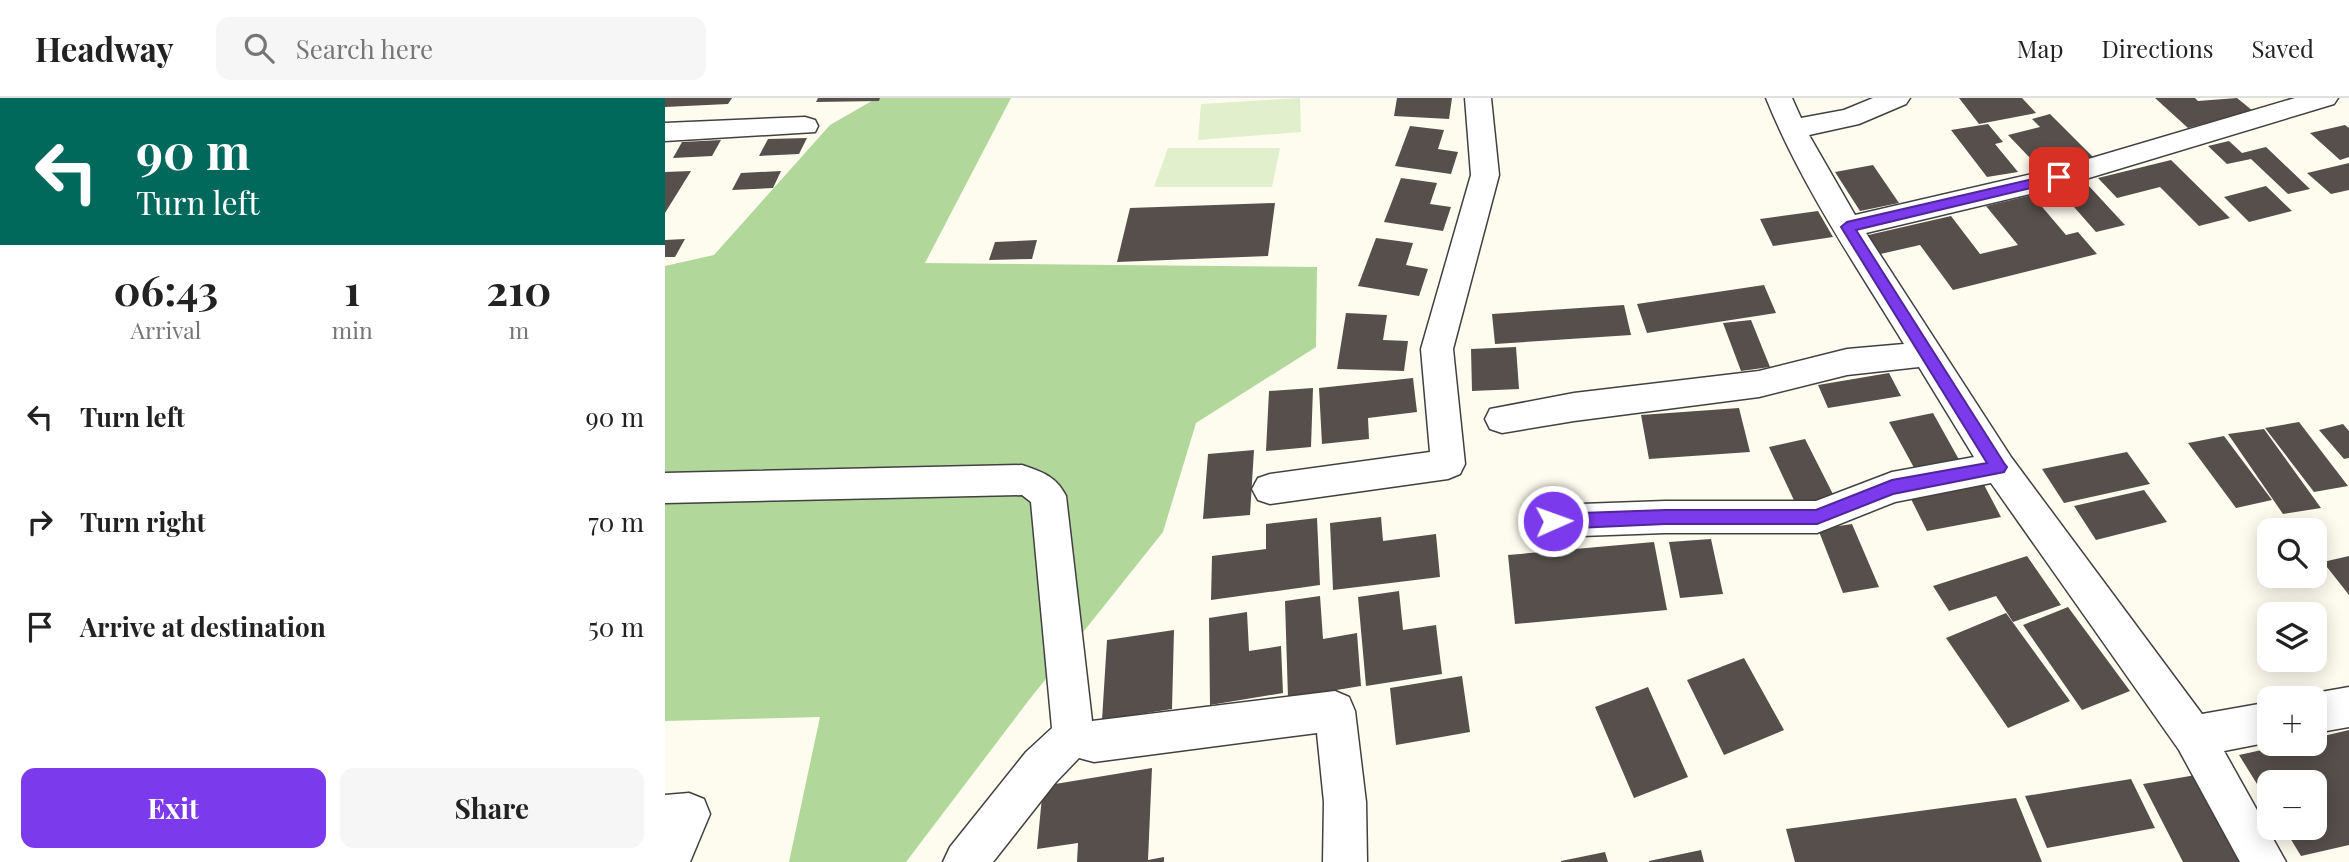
<!DOCTYPE html>
<html lang="en">
<head>
<meta charset="utf-8">
<style>
  :root { --surface:#fff; --page:#f6f6f6; --text:#222; --muted:#767676; --line:#e0e0e0; --accent:#7c3aed }
  body { margin:0; font-family:"Playfair Display",serif; background:var(--page); color:var(--text); height:100vh; display:flex; flex-direction:column; font-size:26px; white-space:nowrap }
  * { box-sizing:border-box; margin:0 }
  p { font-size:23px; color:var(--muted) }
  .icon { flex:none; width:38px; height:38px; fill:none; stroke:currentColor; stroke-width:2; stroke-linecap:round; stroke-linejoin:round }
  .map { position:relative; flex:1; overflow:hidden }
  .drawer { display:flex; flex-direction:column; background:var(--surface); width:665px }
  .drawer>* { flex:none }
  .top-card { background:#00695c; color:#fff; overflow:hidden }
  .fabs { position:absolute; left:1592px; top:420px; display:grid; gap:14px }
  .fabs a { display:grid; place-items:center; width:70px; height:70px; border-radius:14px; background:var(--surface); box-shadow:0 4px 18px #0003; font-size:35px }
  .pin { position:absolute; display:grid; place-items:center; width:60px; height:60px; color:#fff; margin:-30px; border-radius:14px; box-shadow:0 4px 10px #0006 }
  .me { position:absolute; width:77px; margin:-38px; rotate:88deg; stroke-linejoin:round; filter:drop-shadow(0 0 5px #0008) }
  .turn { display:flex; align-items:center; gap:24px; height:147px; padding:0 21px; font-size:32px }
  .turn .icon { width:91px; height:91px; stroke-width:2.5 }
  .turn b { display:block; font-size:49px; line-height:60px }
  .eta { display:flex; justify-content:space-evenly; align-items:center; height:119px; text-align:center }
  .eta b { font-size:42px; font-weight:700; line-height:49px }
  .primary-button { display:flex; gap:14px; margin-top:auto; padding:14px 21px }
  .primary-button a { flex:1; height:80px; border-radius:14px; background:var(--accent); color:#fff; font-size:28px; font-weight:700; line-height:80px; text-align:center }
  .primary-button a+a { background:var(--page); color:var(--text) }
  ul { padding:0; list-style:none }
  li { display:flex; align-items:center; gap:21px; height:105px; padding:0 21px }
  li div { flex:1 }
  li b { display:block; font-size:26px }
  li em { font-style:normal }
  header { display:flex; align-items:center; gap:42px; box-sizing:border-box; height:98px; padding:0 35px; background:var(--surface); border-bottom:2px solid var(--line) }
  header strong { font-size:33px }
  nav { display:flex; gap:38px; margin-inline-start:auto; font-size:24px }
  .search { width:490px; height:63px; background:var(--page); display:flex; align-items:center; gap:18px; box-sizing:border-box; padding:0 24px; border-radius:14px; color:var(--muted); font-size:26px }
  main { display:flex; flex:1; min-height:0 }
  .map>svg:first-child { display:block }
  .forest { fill:#b2d79a }
  .pitch { fill:#e1efcc }
  .building { fill:#564f4b }
  .lines { fill:none; stroke-linecap:round; stroke-linejoin:round }
  .street-casing { stroke:#414141; stroke-width:3 }
  .street { fill:#fff; fill-rule:evenodd }
  .route { fill:#7c3aed; stroke:#51269a; stroke-width:2 }
</style>
</head>
<body>
<header>
<strong>Headway</strong>
<div class="search"><svg class="icon" aria-label="search" viewBox="0 0 24 24"><circle cx="10" cy="10" r="6"/><path d="M15 15l6 6"/></svg>Search here</div>
<nav><a>Map</a><a>Directions</a><a>Saved</a></nav>
</header>
<main>
<section class="drawer">
<div class="top-card">
<div class="turn"><svg class="icon" aria-label="left" viewBox="0 0 24 24"><path d="M17 20v-9H6M10 6l-5 5 5 5"/></svg><div><b>90 m</b>Turn left</div></div>
</div>
<div class="eta">
<div><b>06:43</b><p>Arrival</p></div>
<div><b>1</b><p>min</p></div>
<div><b>210</b><p>m</p></div>
</div>
<ul>
<li><svg class="icon" aria-label="left" viewBox="0 0 24 24"><path d="M17 20v-9H6M10 6l-5 5 5 5"/></svg><div><b>Turn left</b></div><em>90 m</em></li>
<li><svg class="icon" aria-label="right" viewBox="0 0 24 24"><path d="M7 20v-9h11M14 6l5 5-5 5"/></svg><div><b>Turn right</b></div><em>70 m</em></li>
<li><svg class="icon" aria-label="arrive" viewBox="0 0 24 24"><path d="M6 21V4h12l-3 4 3 4H6"/></svg><div><b>Arrive at destination</b></div><em>50 m</em></li>
</ul>
<div class="primary-button"><a>Exit</a><a>Share</a></div>
</section>
<div class="map">
<svg width="1684" height="764" viewBox="0 0 1684 764">
  <rect width="100%" height="100%" fill="#fefcef"/>
  <path class="forest" d="M212,0H346L260,165L652,169L651,249L531,325L498,434L364,602L241,764H124L155,619L0,623V168L49,157L165,27Z"/>
  <path class="pitch" d="M635,0L636,34L533,42L536,6Z
    M503,50H615L607,89H489Z"/>
  <path class="building" d="M0,0H67L63,6L0,9Z
    M153,0H215L214,3L151,4Z
    M732,0H787L784,21L729,18Z
    M1294,0H1357L1371,15L1314,26Z
    M1490,0H1530L1533,3L1572,0L1588,13L1523,30Z
    M1385,16L1428,59L1398,68L1386,55L1366,61L1343,37L1375,29L1367,21Z
    M1323,26L1338,44L1330,46L1353,74L1322,79L1286,32Z
    M1680,27L1684,30V59L1675,62L1645,35Z
    M745,28L779,32L773,51L793,54L786,76L730,68Z
    M142,40L134,56L94,58L103,41Z
    M56,42L47,58L8,60L17,44Z
    M1564,43L1577,55L1601,49L1645,91L1623,96L1586,61L1562,66L1543,48Z
    M1506,62L1565,120L1534,128L1495,89L1452,100L1433,80Z
    M1684,65V92L1666,96L1642,75Z
    M1208,67L1234,105L1195,113L1170,74Z
    M26,73L0,115V74Z
    M116,73L108,90L67,92L76,75Z
    M736,80L772,85L765,106L786,109L778,133L719,124Z
    M1423,87L1460,127L1431,134L1395,93Z
    M1601,88L1627,113L1584,124L1559,99Z
    M1367,97L1401,137L1413,134L1432,156L1288,192L1255,147L1211,157L1199,138L1286,118L1315,156L1353,147L1321,108Z
    M610,105L603,158L452,164L465,110Z
    M1153,113L1168,139L1108,148L1095,121Z
    M711,140L748,145L741,167L763,171L754,198L693,188Z
    M20,141L10,159H0V142Z
    M372,142L367,161L324,162L330,144Z
    M1099,187L1111,215L982,235L972,206Z
    M959,207L966,237L830,246L827,216Z
    M681,215L722,217L718,242L743,243L739,273L672,271Z
    M1086,222L1105,269L1076,273L1058,225Z
    M851,249L854,291L807,293L806,251Z
    M1224,275L1236,298L1163,310L1153,287Z
    M748,280L752,314L703,320L704,341L657,346L654,290Z
    M648,290L646,349L601,353L604,293Z
    M1074,310L1085,354L984,361L976,317Z
    M1268,315L1297,367L1253,377L1224,324Z
    M1634,324L1683,388L1649,394L1600,330Z
    M1678,326L1684,333V360L1679,361L1654,332Z
    M1599,331L1656,410L1618,416L1563,336Z
    M1559,338L1607,402L1571,410L1523,345Z
    M1140,341L1173,406L1135,415L1104,349Z
    M589,352L585,417L538,421L543,356Z
    M1462,354L1485,386L1399,405L1377,371Z
    M1317,383L1336,419L1262,433L1244,397Z
    M1479,392L1502,424L1431,442L1409,408Z
    M716,419L718,443L771,436L775,479L668,492L665,425Z
    M652,420L655,487L546,502L547,458L601,451V426Z
    M1187,426L1214,489L1178,495L1153,431Z
    M1046,441L1058,496L1015,500L1004,444Z
    M989,444L1002,512L850,526L843,457Z
    M1362,458L1396,507L1348,524L1331,498L1284,513L1268,488Z
    M1684,458V497L1658,464Z
    M734,493L738,532L771,527L777,576L701,588L693,499Z
    M655,498L658,541L692,535L696,588L623,600L620,503Z
    M1403,509L1465,593L1417,612L1358,527Z
    M582,514L584,553L616,548L618,595L545,607L544,520Z
    M1341,515L1405,603L1343,630L1281,540Z
    M509,532L507,611L437,622L442,542Z
    M1079,560L1119,632L1059,657L1022,582Z
    M797,578L805,634L731,647L725,590Z
    M983,589L1023,679L969,700L930,609Z
    M1684,632V747L1636,758L1619,730H1650V684H1605V707L1574,657L1624,646H1650V640Z
    M487,670L483,762L499,759V764H412L413,745L372,751L378,688Z
    M1531,677L1578,764H1518L1478,686Z
    M1466,681L1490,730L1382,750L1360,698Z
    M1351,700L1377,764H1130L1121,731Z
    M1036,752L1039,764H984V763Z
    M940,754L943,764H896V763Z"/>
  <g class="lines">
    <defs>
      <path id="street" d="M800,0H826L834,77L788,251L800,366L795,376L783,381L605,406L593,402L587,391L593,380L605,376L765,354L756,251L806,77Z
        M1101,0H1127L1136,20L1179,12L1208,0H1245L1241,6L1194,26L1144,37L1190,117L1393,70L1630,0H1673L1669,6L1394,89L1201,135L1346,359L1537,616L1605,604V644L1559,653L1621,764H1575L1514,652L1326,385L1230,404L1152,435H1000L888,439L875,434L870,423L875,412L888,407L1000,403H1151L1227,374L1309,359L1254,269L1182,277L1094,299L909,323L837,335L825,331L820,321L825,311L909,295L1094,273L1182,251L1239,246C1190,166 1136,87 1101,0Z
        M140,19L150,22L153,28L150,34L0,43V25Z
        M357,367C377,374 391,378 401,398L427,623L670,593L684,599L690,613L701,704L702,764H658L659,704L652,635L429,664L414,660L391,684L328,764H278L285,749L361,654L387,630L366,404L357,397L0,405V375Z
        M1684,589V629L1650,635V600H1637L1650,595Z
        M24,695L39,701L45,716L25,764H0V697Z"/>
    </defs>
    <use href="#street" class="street-casing"/>
    <use href="#street" class="street"/>
  </g>
  <path class="route" d="M1394,75L1401,79L1399,82L1191,132L1339,365L1342,369L1339,374L1228,396L1152,426H1000L888,431L883,428L880,423L883,418L888,416L1000,412H1151L1227,382L1322,365L1176,129L1182,124Z"/>
</svg>
<div class="fabs">
<a><svg class="icon" aria-label="search" viewBox="0 0 24 24"><circle cx="10" cy="10" r="6"/><path d="M15 15l6 6"/></svg></a>
<a><svg class="icon" aria-label="layers" viewBox="0 0 24 24"><path d="M12 4l9 5-9 5-9-5zM3 14l9 5 9-5"/></svg></a>
<a>+</a>
<a>−</a>
</div>
<div class="pin" style="left:1394px;top:79px;background:#d93025"><svg class="icon" aria-label="arrive" viewBox="0 0 24 24"><path d="M6 21V4h12l-3 4 3 4H6"/></svg></div>
<svg class="me" style="left:888px;top:423px" viewBox="-20 -20 40 40"><circle r="17" fill="#7c3aed" stroke="#fff" stroke-width="3"/><path d="M0-11L8 9 0 5-8 9z" fill="#fff"/></svg>
</div>
</main>
</body>
</html>
